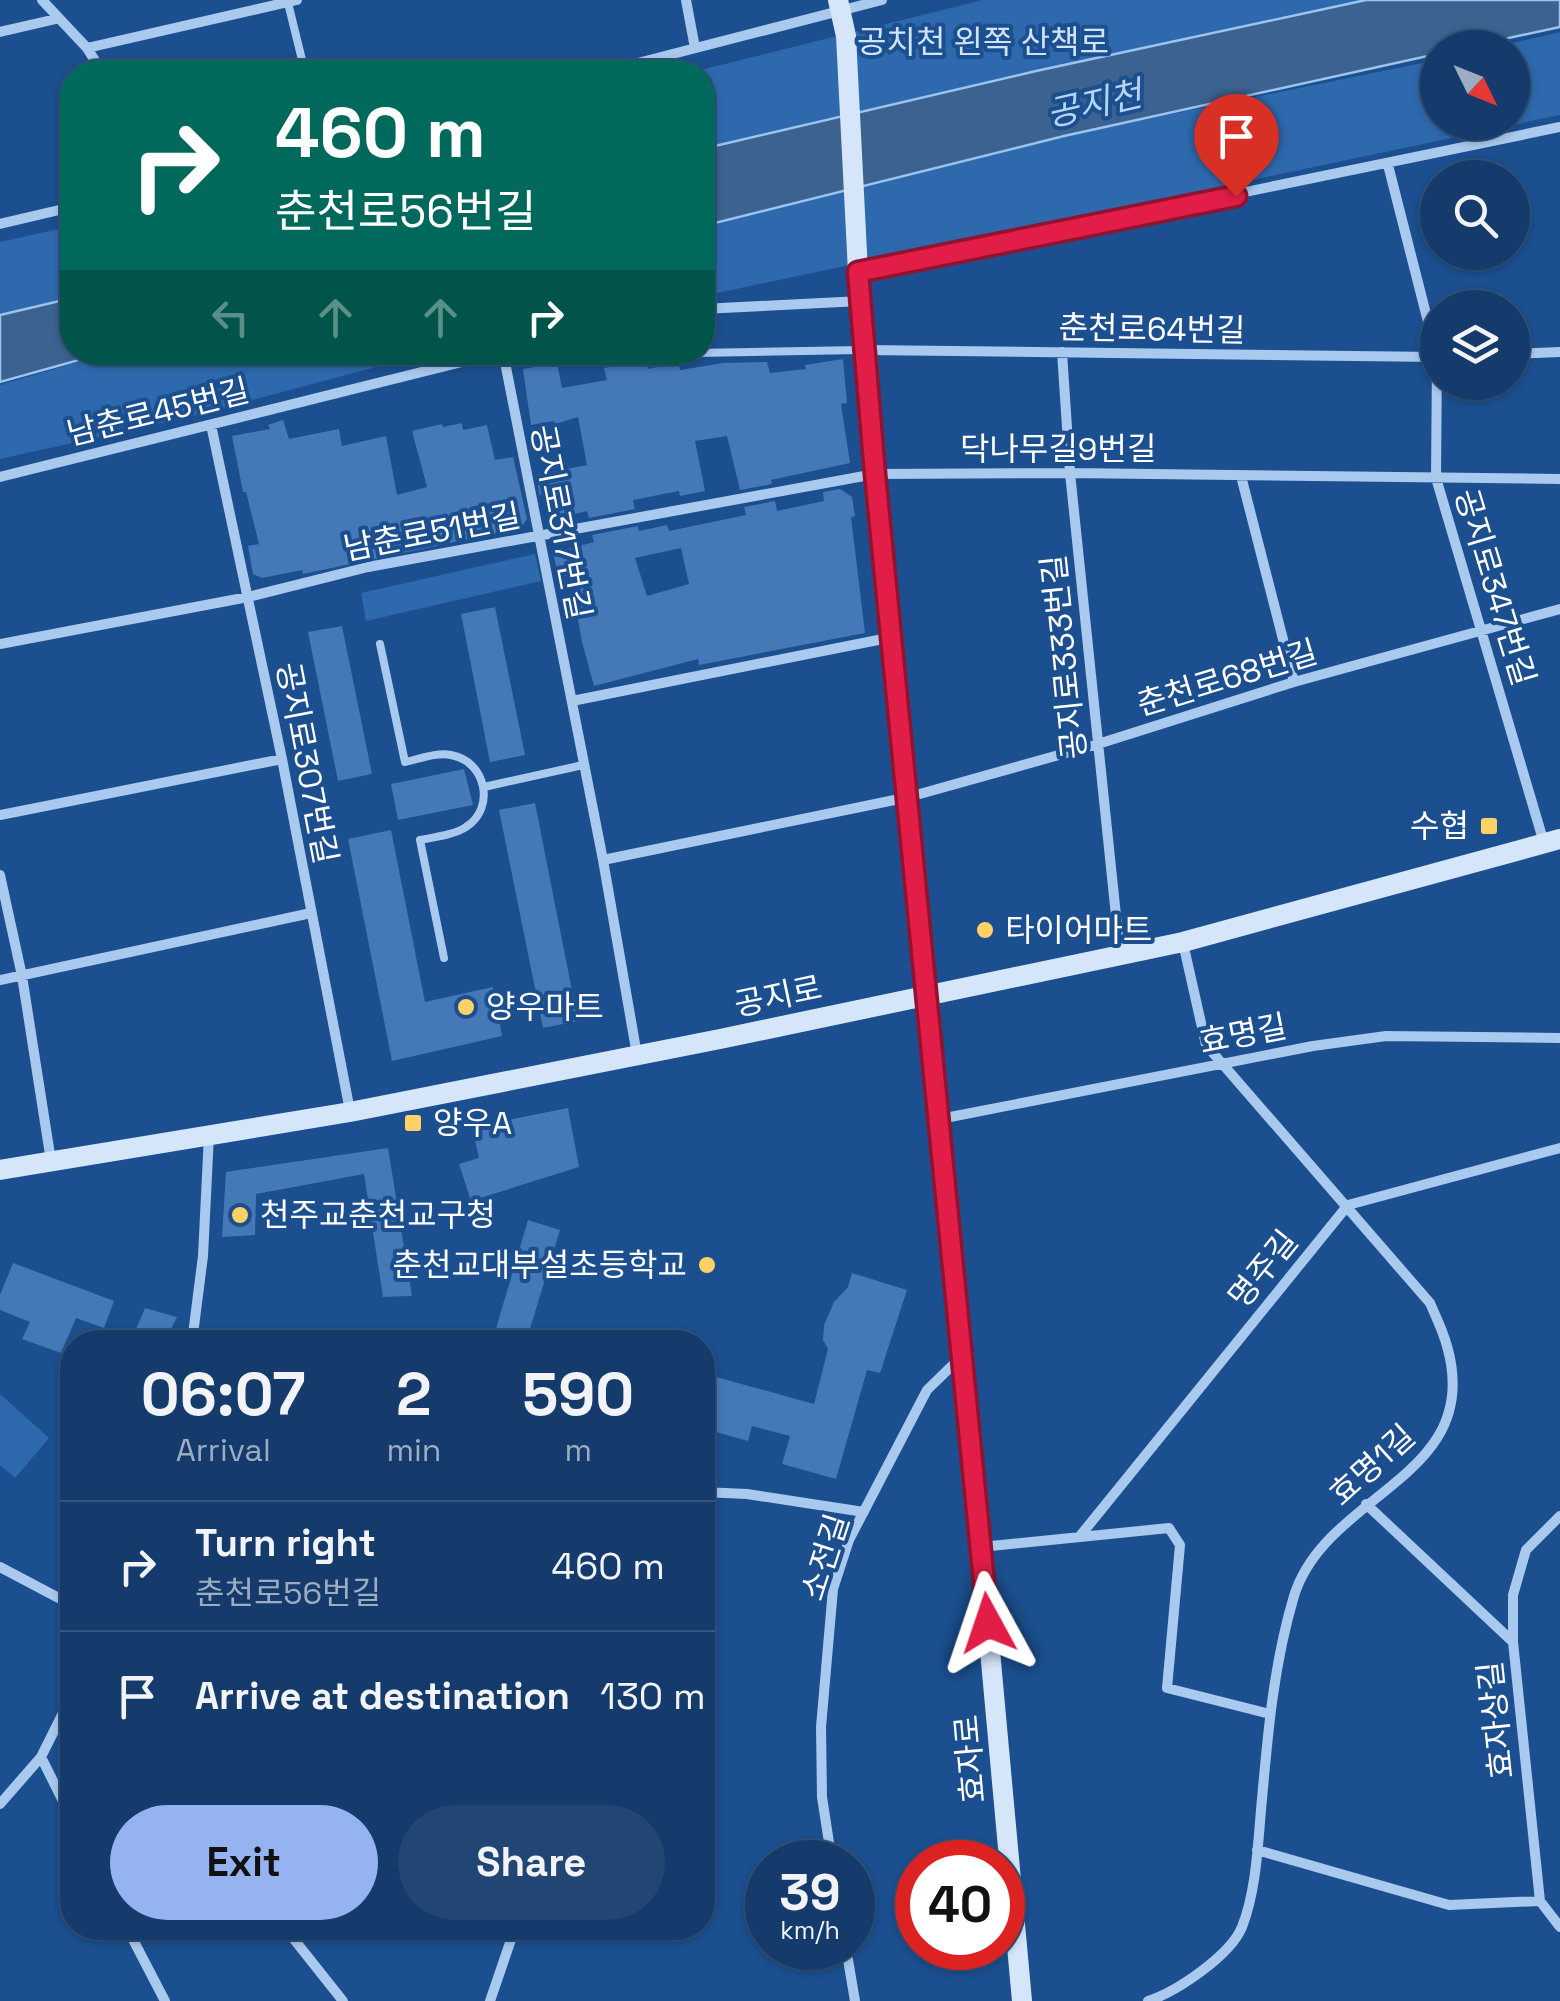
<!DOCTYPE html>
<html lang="en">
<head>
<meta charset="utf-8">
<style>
  :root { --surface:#143b6b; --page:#214673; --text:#f1f3f6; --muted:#9dadc1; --line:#33557e; --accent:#95b2f1 }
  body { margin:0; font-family:"Space Grotesk","Noto Sans KR",sans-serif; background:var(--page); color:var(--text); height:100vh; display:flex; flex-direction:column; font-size:38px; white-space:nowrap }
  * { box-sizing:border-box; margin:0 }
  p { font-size:32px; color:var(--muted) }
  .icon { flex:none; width:55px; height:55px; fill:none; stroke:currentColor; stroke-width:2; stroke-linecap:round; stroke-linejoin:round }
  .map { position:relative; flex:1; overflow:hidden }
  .details { position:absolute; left:60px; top:1330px; width:655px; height:610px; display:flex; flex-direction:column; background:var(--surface); border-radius:40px; box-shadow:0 2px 8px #0004,0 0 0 2px var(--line) }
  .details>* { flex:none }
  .guide { position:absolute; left:60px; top:60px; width:655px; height:305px; border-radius:40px; box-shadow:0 2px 8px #0004,0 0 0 2px var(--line); background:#00695c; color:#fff; overflow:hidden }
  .needle { width:65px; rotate:133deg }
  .fabs { position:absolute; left:1420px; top:30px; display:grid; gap:20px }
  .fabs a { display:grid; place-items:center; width:110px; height:110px; border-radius:50%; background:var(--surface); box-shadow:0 2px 8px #0004,0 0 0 2px var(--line); font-size:50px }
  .speed { position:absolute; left:745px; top:1840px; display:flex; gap:20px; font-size:50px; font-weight:700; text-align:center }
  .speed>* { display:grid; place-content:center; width:130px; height:130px; border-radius:50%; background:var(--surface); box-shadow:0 2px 8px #0004,0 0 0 2px var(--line); line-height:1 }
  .speed small { font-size:25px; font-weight:400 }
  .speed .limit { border:15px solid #d22; background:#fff; color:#111 }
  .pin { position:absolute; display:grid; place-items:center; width:85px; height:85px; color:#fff; margin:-102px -42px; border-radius:50% 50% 50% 0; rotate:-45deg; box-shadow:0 0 10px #0007 }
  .pin .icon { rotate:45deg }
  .me { position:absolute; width:110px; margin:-55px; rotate:355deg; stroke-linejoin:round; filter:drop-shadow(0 0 8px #0008) }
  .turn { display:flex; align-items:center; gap:35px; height:210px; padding:0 50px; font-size:45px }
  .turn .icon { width:130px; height:130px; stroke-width:2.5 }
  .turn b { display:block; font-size:70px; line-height:85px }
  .lanes { display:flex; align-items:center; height:95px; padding:0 50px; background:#0003; justify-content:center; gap:50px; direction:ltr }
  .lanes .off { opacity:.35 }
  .eta { display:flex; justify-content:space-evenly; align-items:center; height:170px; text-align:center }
  .eta b { font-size:60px; font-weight:700; line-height:70px }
  .action { display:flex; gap:20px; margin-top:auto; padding:20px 50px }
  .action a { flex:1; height:115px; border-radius:60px; background:var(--accent); color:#111; font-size:40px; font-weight:700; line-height:115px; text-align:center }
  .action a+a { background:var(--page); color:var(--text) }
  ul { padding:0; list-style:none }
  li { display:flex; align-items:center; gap:30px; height:130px; padding:0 50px; border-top:2px solid var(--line) }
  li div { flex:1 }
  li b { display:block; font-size:38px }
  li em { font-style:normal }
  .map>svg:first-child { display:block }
  .green { fill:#2e69ad }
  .water { fill:#3c6290; stroke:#9cc4f0; stroke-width:2.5 }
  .building { fill:#4478b7; fill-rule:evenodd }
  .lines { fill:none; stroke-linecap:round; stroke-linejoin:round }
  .lane { stroke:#a9c9ee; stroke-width:8 }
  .street { stroke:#a9c9ee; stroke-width:10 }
  .secondary { stroke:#d6e6fa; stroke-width:20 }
  .route-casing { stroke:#92132f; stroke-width:25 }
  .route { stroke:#e11d48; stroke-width:18 }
  .poi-dot { fill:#ffd166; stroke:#1b4f8f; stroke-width:4 }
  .labels { text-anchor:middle; stroke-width:8; stroke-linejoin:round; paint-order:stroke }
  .park-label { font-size:32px; fill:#cfe3fa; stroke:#1b4f8f }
  .street-label { font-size:32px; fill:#fff; stroke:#1b4f8f }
  .poi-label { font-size:32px; fill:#fff; stroke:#1b4f8f; text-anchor:start }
  .water-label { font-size:35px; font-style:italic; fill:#b5d3f5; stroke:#1b4f8f }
</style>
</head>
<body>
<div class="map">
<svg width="1560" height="2001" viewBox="0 0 1560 2001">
  <rect width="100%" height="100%" fill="#1b4f8f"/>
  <path class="green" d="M983,0H1366L1036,71L703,149L702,72H693Z
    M1560,32V115L703,296L702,226L1064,136L1437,60L1438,122H1512V48L1497,47Z
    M72,226V298L0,315V242Z
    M109,353V352L429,353L184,418L0,459V385Z
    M535,554L541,581L366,621L361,593Z
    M0,1394L49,1438L15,1478L0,1465Z"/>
  <path class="water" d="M1366,0H1560V27L1467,47L1438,48L1437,54L1064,136L703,226L702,149L1036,71Z
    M72,298V352L104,353L0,382V315Z"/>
  <path class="building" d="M843,359L847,403L841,404L850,463L771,480L772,484L740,490L727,436L695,441L705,491L680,496L679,491L633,500L635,509L589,518L587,511L551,520L545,488L540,496L536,475L587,465L578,417L555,424L554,421L531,425L523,369L557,363L562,388L607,380L604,368L647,362L648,369L678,363L680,370L723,363L767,362L770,373L806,369L805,365Z
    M283,420L289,439L339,429L342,446L386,436L397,495L427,487L412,431L442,424L443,427L462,423L463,430L487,425L495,460L513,457L527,519L521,528L303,574L302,570L262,578L253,574L248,546L259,544L246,492H243L232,436L270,429L268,425Z
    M840,489L852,497L855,516L851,517L865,633L699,665L698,659L594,686L582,642L570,575L559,578L553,553L594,542L592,535L638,526L639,531L667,525L669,531L746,515L744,507L775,501L777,511L824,501L823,492ZM681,548L689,584L647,596L635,558Z
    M495,607L525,755L490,762L461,614Z
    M342,626L372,774L338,781L308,632Z
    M464,769L473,805L398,820L391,784Z
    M535,803L578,1021L543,1028L499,810Z
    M391,830L425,1002L493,987L502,1036L392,1061L348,839Z
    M568,1108L579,1167L471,1201L459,1164L479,1158L472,1127Z
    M388,1148L412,1296L383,1297L364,1174L256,1194L255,1235L222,1237L226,1172Z
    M528,1220L560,1230L526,1342H492Z
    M13,1263L114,1301L104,1328L76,1318L61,1353L22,1339L30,1322L0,1310V1295Z
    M852,1273L907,1290L880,1373L867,1370L836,1479L782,1464L790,1436L752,1426L748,1441L702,1428V1373L814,1404L828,1349L823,1340L824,1325L834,1302L848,1287Z
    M145,1308L177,1317L165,1342L134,1334Z"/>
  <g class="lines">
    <path class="lane" d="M288,3L305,72
      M696,353L861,350
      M380,644L405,762C419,759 437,752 451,755C486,761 496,808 466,827C454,835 435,837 420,840L444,958
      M484,787L583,765"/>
    <path class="street" d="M42,0L87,48L102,72
      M686,0L695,48
      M0,32L56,19
      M87,48L297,0
      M603,72L882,0
      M1388,165L1437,357L1436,478L1544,843
      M0,224L72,207
      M858,272L1560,127
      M702,309L861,301
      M865,350L1438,357
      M503,352L603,860L637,1055
      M1062,352L1070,473L1120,954
      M1512,354L1560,352
      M211,425L282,759L350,1111
      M1241,476L1294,682
      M0,477L502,352
      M0,644L248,597L368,567L875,474L1070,473L1560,479
      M572,701L893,637
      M0,815L282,759
      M603,860L909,797L1098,744L1294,682L1560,609
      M0,875L22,976L51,1161
      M0,980L311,913
      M940,1119L1313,1046L1386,1036L1560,1038
      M192,1342L203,1256L209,1135
      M702,1492L747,1494L864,1512
      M1366,1504L1513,1642
      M1560,1516L1526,1550L1513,1595V1642L1540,1901L1560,1927
      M1080,1536L1348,1205L1560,1148
      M981,1547L1169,1528L1180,1545L1167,1688L1270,1714
      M0,1567L72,1605
      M41,1757L72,1819
      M0,1804L41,1757L71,1697L72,1652
      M1257,1850L1449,1905L1540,1901
      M832,1862L822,1797L821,1727L833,1589L849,1540L927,1390L962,1356
      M127,1928L165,2001
      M285,1928L343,2001
      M846,1948L855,2001
      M490,2001L515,1928
      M1148,2001C1176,1992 1230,1956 1242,1927C1257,1889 1258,1840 1262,1799C1268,1731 1274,1663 1294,1596C1326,1492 1485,1478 1447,1346C1443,1331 1436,1317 1430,1303L1206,1045L1183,943"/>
    <path class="secondary" d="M838,0L846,36L858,272L875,474L963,1355L1022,2001
      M0,1170L350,1112L720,1039L1183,942L1560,839"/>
  </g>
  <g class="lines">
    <defs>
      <path id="route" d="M988,1623L875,474L858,272L1236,196"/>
    </defs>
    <use href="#route" class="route-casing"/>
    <use href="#route" class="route"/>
  </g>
  <g class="poi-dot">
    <rect x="1479" y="816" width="20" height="20" rx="5"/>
    <circle cx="985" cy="930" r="10"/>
    <circle cx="466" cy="1007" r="10"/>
    <rect x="403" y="1113" width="20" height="20" rx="5"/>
    <circle cx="240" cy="1215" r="10"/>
    <circle cx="707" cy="1265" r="10"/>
  </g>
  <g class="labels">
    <g class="park-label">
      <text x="983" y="53">공치천 왼쪽 산책로</text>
    </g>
    <g class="street-label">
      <text transform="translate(1152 329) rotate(1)" y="11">춘천로64번길</text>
      <text transform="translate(158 412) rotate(-14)" y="11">남춘로45번길</text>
      <text x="1058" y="460">닥나무길9번길</text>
      <text transform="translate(561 522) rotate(79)" y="11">공지로317번길</text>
      <text transform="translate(432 532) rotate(-11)" y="11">남춘로51번길</text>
      <text transform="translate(1495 587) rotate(73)" y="11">공지로347번길</text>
      <text transform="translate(1064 657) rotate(-96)" y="11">공지로333번길</text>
      <text transform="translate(1227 678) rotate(-17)" y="11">춘천로68번길</text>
      <text transform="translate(307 763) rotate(79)" y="11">공지로307번길</text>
      <text transform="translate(778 996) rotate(-12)" y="11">공지로</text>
      <text transform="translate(1243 1034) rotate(-11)" y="11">효명길</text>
      <text transform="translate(1263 1269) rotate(-51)" y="11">명주길</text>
      <text transform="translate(1372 1465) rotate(-42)" y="11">효명1길</text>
      <text transform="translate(825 1557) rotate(-72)" y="11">소전길</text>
      <text transform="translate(1496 1720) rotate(-96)" y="11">효자상길</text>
      <text transform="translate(970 1759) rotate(-95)" y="11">효자로</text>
    </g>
    <g class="poi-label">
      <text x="1469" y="837" text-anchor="end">수협</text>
      <text x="1005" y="941">타이어마트</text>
      <text x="486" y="1018">양우마트</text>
      <text x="433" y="1134">양우A</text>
      <text x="260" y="1226">천주교춘천교구청</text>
      <text x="687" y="1276" text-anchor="end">춘천교대부설초등학교</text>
    </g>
    <g class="water-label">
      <text transform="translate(1094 104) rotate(-13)" y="12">공지천</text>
    </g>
  </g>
</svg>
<div class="fabs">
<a><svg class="needle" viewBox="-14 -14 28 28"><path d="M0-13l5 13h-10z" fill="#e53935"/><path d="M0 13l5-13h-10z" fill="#9dadc1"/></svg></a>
<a><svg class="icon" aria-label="search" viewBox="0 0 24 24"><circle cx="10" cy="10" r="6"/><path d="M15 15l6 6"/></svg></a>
<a><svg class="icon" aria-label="layers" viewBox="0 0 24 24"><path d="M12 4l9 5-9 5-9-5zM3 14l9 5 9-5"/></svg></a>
</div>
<div class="speed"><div>39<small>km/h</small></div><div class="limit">40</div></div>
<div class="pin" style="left:1236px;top:196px;background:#d93025"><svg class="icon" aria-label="arrive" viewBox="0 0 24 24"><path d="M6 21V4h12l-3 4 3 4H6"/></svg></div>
<svg class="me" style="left:988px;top:1623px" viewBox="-20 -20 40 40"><path d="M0-17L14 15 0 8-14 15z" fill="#e11d48" stroke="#fff" stroke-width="4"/></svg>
<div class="guide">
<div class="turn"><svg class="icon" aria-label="right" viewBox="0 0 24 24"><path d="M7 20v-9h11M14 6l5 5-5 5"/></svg><div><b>460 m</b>춘천로56번길</div></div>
<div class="lanes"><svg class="icon off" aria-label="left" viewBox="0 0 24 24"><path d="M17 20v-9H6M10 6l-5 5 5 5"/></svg><svg class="icon off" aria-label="ahead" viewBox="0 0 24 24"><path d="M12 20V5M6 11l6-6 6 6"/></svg><svg class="icon off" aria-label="ahead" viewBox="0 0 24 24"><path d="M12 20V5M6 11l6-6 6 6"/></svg><svg class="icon" aria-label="right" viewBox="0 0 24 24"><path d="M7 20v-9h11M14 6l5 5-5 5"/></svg></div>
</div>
<section class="details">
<div class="eta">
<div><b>06:07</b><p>Arrival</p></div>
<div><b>2</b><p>min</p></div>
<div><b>590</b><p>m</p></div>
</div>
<ul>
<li><svg class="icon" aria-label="right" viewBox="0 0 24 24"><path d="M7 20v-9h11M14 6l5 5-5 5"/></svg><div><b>Turn right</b><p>춘천로56번길</p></div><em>460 m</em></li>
<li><svg class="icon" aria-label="arrive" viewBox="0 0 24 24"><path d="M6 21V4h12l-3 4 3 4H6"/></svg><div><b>Arrive at destination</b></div><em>130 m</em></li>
</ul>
<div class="action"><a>Exit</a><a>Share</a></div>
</section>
</div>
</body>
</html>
